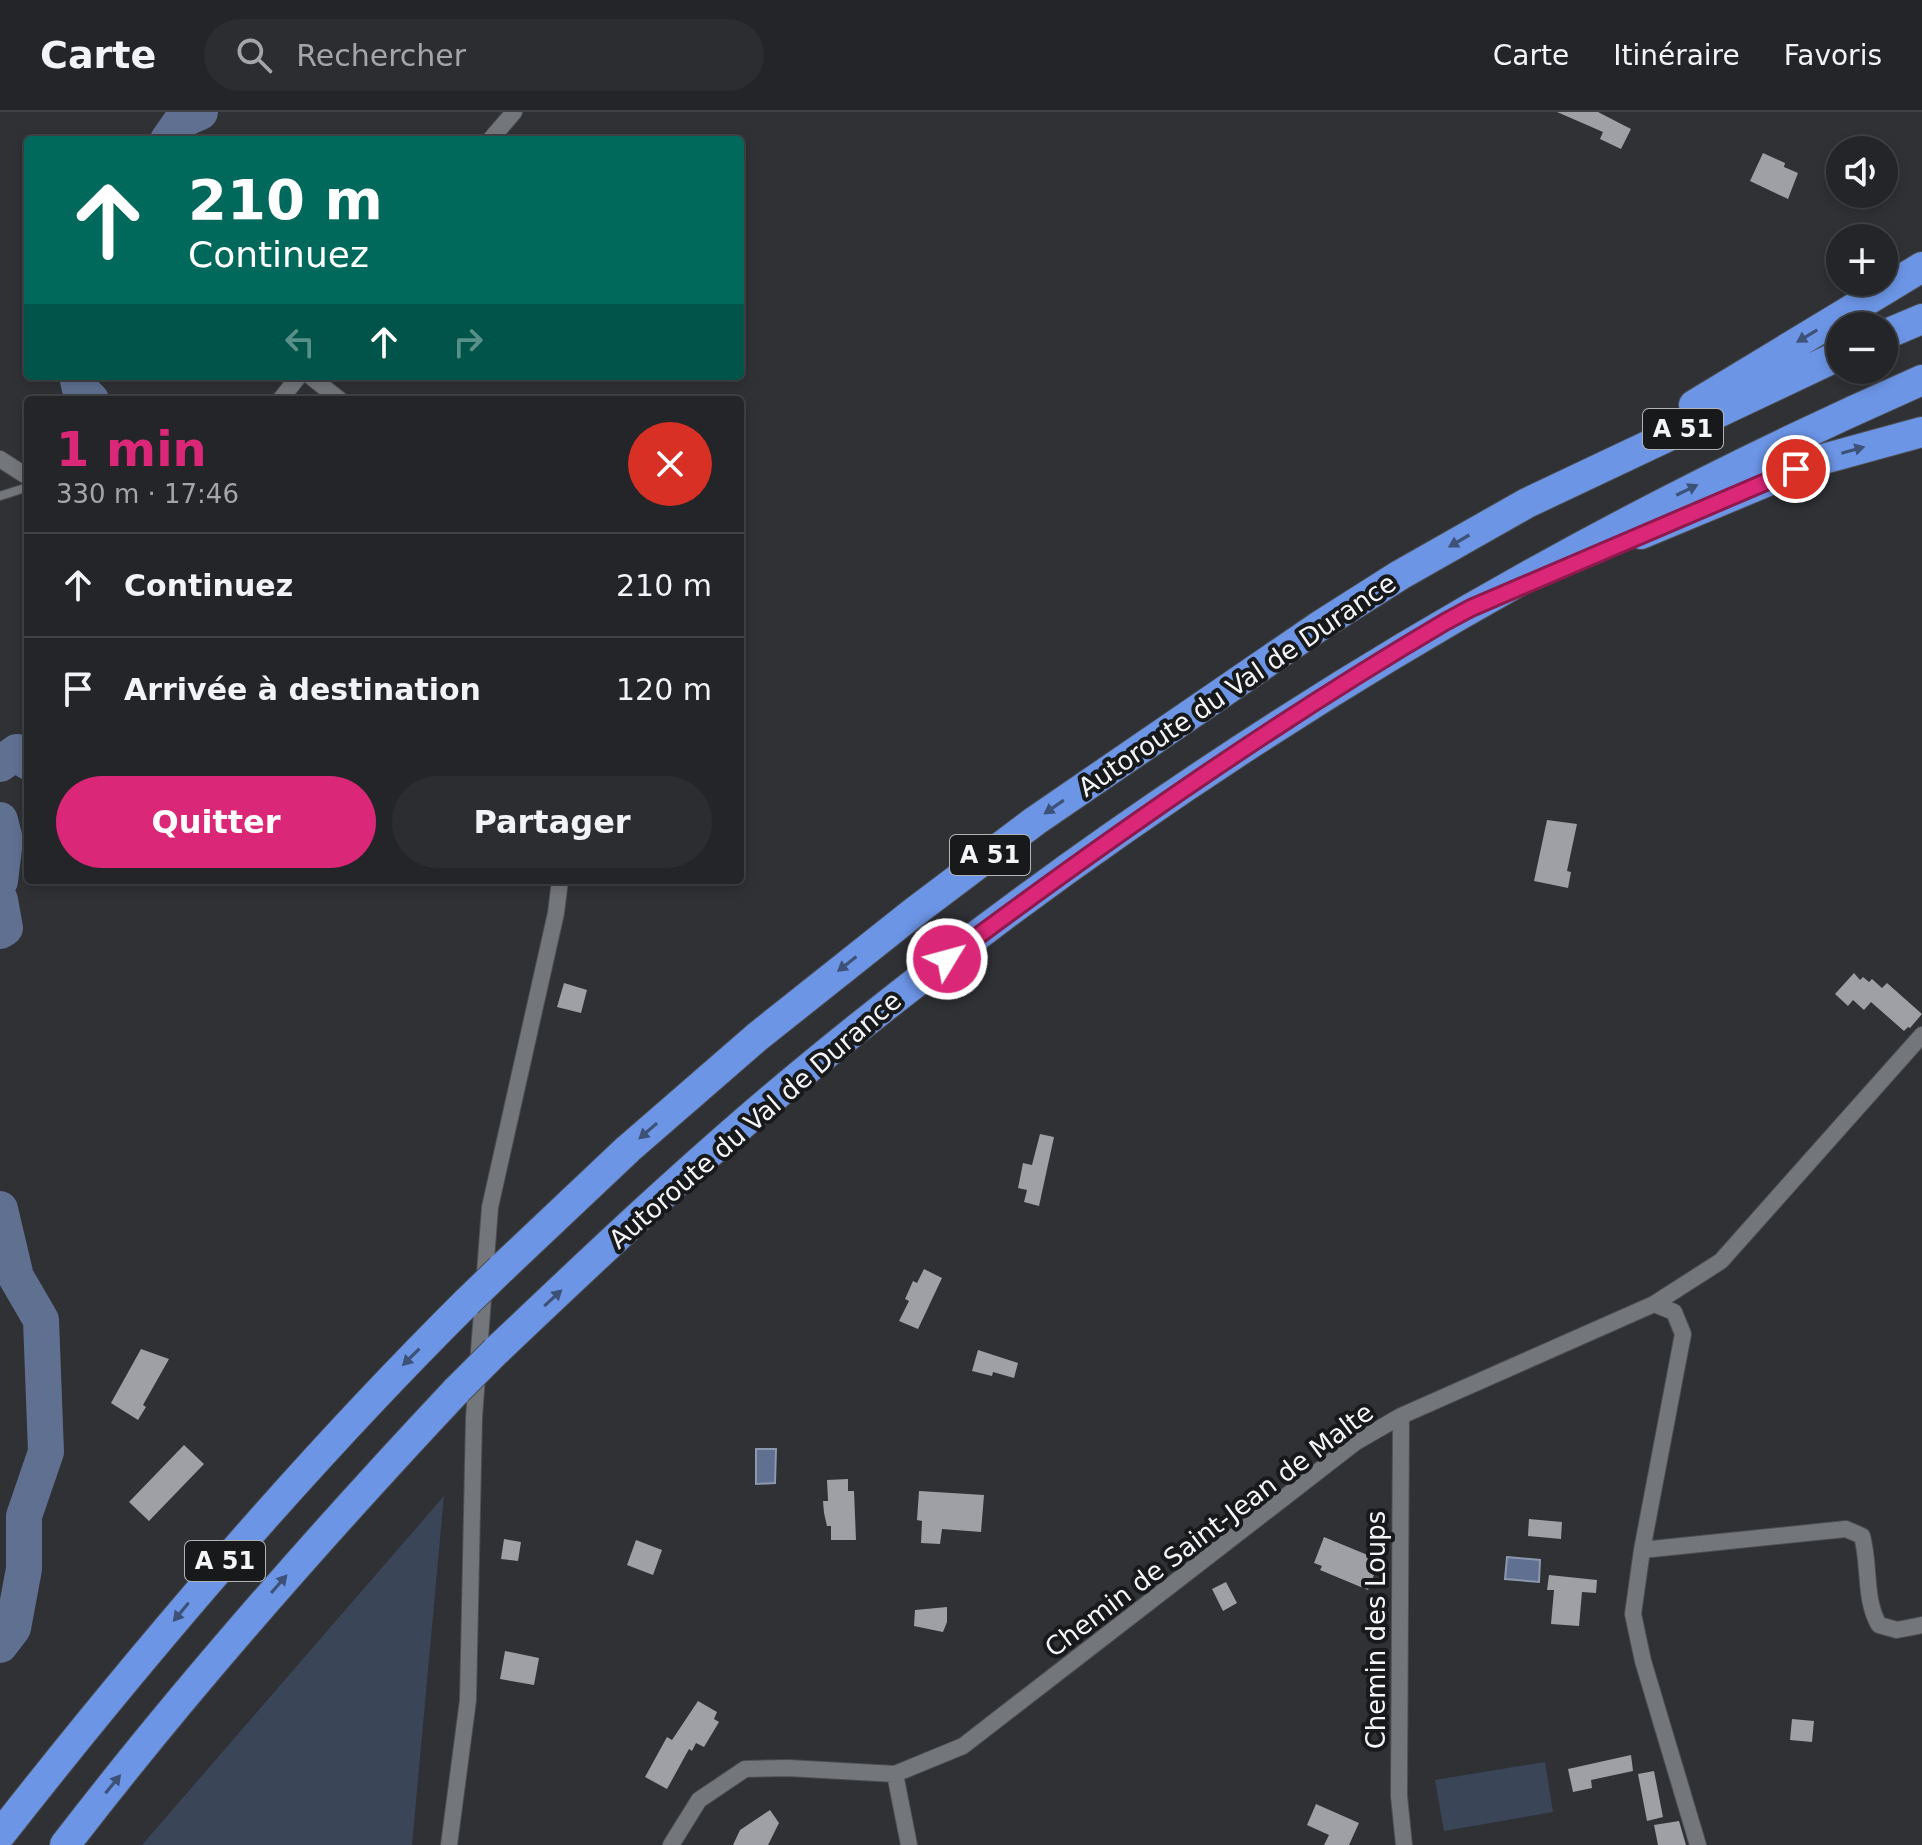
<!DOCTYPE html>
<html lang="fr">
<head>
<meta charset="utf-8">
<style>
  :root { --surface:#232528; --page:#2b2d30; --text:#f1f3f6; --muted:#a3a5a8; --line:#404245; --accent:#db2777 }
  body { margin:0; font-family:"DejaVu Sans",sans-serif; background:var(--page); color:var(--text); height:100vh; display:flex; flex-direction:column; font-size:30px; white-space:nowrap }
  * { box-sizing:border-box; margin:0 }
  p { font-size:26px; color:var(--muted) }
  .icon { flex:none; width:44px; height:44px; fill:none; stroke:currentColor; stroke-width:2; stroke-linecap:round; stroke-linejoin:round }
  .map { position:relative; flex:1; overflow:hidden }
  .panel { position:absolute; left:24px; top:284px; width:720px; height:488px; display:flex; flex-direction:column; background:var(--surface); border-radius:8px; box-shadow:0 4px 12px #0003,0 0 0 2px var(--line) }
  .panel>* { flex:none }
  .top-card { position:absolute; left:24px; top:24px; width:720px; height:244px; border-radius:8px; box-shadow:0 4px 12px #0003,0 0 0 2px var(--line); background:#00695c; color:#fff; overflow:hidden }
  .buttons { position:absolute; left:1826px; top:24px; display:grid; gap:16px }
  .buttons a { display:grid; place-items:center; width:72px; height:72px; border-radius:50%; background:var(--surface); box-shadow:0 4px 12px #0003,0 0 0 2px var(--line); font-size:40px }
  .pin { position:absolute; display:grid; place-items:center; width:68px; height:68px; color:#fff; margin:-34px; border:4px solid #fff; border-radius:50%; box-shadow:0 2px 8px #0007 }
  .me { position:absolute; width:88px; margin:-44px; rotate:53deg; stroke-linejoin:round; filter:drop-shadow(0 0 6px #0008) }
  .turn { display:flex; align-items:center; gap:28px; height:168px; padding:0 32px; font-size:36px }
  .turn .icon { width:104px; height:104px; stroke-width:2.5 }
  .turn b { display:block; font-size:56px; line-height:68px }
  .lanes { display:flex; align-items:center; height:76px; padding:0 32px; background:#0003; justify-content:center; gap:40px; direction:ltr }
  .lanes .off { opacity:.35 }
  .round { display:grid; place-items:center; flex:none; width:84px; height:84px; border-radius:42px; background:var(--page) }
  .overview { display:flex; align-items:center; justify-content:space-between; height:136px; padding:0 32px }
  h1 { font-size:48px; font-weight:600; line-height:60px; color:var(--accent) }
  .button { display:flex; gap:16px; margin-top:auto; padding:16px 32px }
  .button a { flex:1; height:92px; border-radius:48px; background:var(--accent); color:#fff; font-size:32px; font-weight:600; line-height:92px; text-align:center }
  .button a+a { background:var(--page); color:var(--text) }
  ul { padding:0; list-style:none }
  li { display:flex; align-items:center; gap:24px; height:104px; padding:0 32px; border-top:2px solid var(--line) }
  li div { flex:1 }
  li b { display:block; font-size:30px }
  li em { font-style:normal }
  header { display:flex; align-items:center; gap:48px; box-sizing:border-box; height:112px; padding:0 40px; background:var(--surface); border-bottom:2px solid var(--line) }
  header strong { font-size:38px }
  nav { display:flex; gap:44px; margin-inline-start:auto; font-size:28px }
  .search { width:560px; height:72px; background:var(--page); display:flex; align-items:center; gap:20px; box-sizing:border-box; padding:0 28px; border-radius:44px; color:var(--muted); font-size:30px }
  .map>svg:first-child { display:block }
  .green { fill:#3b4558 }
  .water { fill:#5f7091; stroke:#8b98b0; stroke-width:2 }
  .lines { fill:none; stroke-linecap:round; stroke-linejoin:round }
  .river { stroke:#5f7091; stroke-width:36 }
  .building { fill:#9ea0a6 }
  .lane-casing { stroke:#4c4e52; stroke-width:10 }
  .street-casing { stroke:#4c4e52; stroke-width:18 }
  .highway-casing { stroke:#4c4e52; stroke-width:32 }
  .lane { stroke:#73767b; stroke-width:8 }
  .street { stroke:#73767b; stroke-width:16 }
  .highway { stroke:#6c95e6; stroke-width:30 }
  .highway-bridge-casing { stroke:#4c4e52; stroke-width:32; stroke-linecap:butt }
  .highway-bridge { stroke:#6c95e6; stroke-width:30 }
  .oneway { fill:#3e5176 }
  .route-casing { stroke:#8e194d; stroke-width:20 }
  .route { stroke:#db2777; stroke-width:14 }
  .labels { text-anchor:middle; stroke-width:8; stroke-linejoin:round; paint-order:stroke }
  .shield { fill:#18191b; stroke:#b1b3b6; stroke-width:2 }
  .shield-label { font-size:24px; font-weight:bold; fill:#f3f5f8 }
  .street-label { font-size:26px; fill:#f3f5f8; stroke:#18191b }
</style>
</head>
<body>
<header>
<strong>Carte</strong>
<div class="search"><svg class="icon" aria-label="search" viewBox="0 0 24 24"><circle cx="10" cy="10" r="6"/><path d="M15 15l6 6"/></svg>Rechercher</div>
<nav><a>Carte</a><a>Itinéraire</a><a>Favoris</a></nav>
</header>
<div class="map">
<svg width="1922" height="1733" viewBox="0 0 1922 1733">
  <rect width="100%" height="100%" fill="#2f3135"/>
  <path class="green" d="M444,1384L412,1733H142Z
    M1545,1650L1553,1700L1444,1719L1435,1668Z"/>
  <path class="water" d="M756,1337H776L775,1371L756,1372Z
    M1507,1445L1540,1448L1539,1470L1505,1467Z"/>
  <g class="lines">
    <path class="river" d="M168,28L182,8L200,0
      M77,264L80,277L91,288
      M0,652L17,640L28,650
      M0,708L5,728L0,769
      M0,788L5,816L0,819
      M0,1097L16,1165L41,1208L46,1340L24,1404V1457L13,1516L0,1533"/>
  </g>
  <path class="building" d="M1557,0H1598L1631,17L1621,37L1600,27L1603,20Z
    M1763,41L1785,51L1784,55L1798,61L1788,87L1750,69Z
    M1547,708L1577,712L1567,759L1571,760L1568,776L1534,769Z
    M1854,861L1860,868L1863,865L1869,870L1872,867L1882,876L1887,871L1922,902L1910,916L1908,915L1904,919L1871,890L1864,898L1853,888L1848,894L1835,882Z
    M564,871L587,878L581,901L557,895Z
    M1040,1022L1054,1025L1039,1094L1024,1090L1027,1078L1018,1076L1023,1051L1032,1053Z
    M924,1157L942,1166L918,1217L899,1209L909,1189L905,1187L913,1169L917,1171Z
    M141,1237L169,1247L143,1293L146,1295L138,1308L111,1291Z
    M978,1238L1018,1251L1014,1266L993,1260L992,1264L972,1259Z
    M184,1333L204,1352L149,1409L129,1390Z
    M848,1367V1379H854L856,1428H831V1414H827L824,1401L823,1389H828L827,1368Z
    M919,1379L984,1383L981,1420L942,1417L940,1432L921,1431L922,1409L917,1408Z
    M1529,1407L1562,1410L1561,1427L1528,1424Z
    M1324,1425L1375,1446L1371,1456L1376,1458L1368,1478L1320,1458L1322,1454L1314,1451Z
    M504,1427L521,1430L518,1449L501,1447Z
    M636,1428L662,1438L653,1463L627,1453Z
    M1549,1463L1597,1468L1596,1481L1582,1480L1579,1514L1551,1512L1554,1478H1547Z
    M1226,1470L1237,1491L1223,1499L1212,1477Z
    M947,1495V1510L943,1520L914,1514L915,1498Z
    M505,1539L539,1546L534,1573L500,1567Z
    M698,1589L717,1600L714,1607L719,1610L704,1635L696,1631L692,1639L689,1637L667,1677L645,1665L667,1625L672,1628Z
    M1792,1607L1814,1609L1812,1630L1790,1628Z
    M1631,1643L1633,1659L1591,1668L1592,1676L1573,1680L1568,1657Z
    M1654,1659L1663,1705L1647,1709L1638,1662Z
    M1316,1692L1359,1711L1349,1733H1324L1329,1723L1307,1713Z
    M770,1698L779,1711L768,1733H733L740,1718Z
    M1679,1709L1686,1733H1658L1654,1713Z"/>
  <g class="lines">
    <defs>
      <path id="lane" d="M0,384L28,375"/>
      <path id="street" d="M490,28L514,0
        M310,264L340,288
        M280,288L299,264
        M0,347L28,365
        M1654,1192L1674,1200L1683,1222L1642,1438L1633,1502L1643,1549L1698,1733
        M1401,1304L1399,1684L1404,1733
        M1642,1438L1846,1417L1862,1424C1870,1453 1864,1488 1879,1513L1897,1518L1922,1513
        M895,1662L909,1733
        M449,1733L468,1588L474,1305L490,1095L556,801L560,768
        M671,1733L699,1688L745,1657L788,1656L895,1662L963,1634L1356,1330L1401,1304L1654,1192L1721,1149L1922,923"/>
      <path id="highway" d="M1884,223L1922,207
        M1694,293L1922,155
        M1641,422L1816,349L1922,320
        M501,1157L628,1037L757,925L913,801L1035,709L1318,515L1400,463L1527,391L1840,243
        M496,1239C595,1145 694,1051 799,964C1140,682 1517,446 1922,268
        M0,1723C146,1537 299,1357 467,1190
        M65,1733C187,1574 320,1424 457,1278"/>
    </defs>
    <use href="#lane" class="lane-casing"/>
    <use href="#street" class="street-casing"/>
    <use href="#highway" class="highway-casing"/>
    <use href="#lane" class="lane"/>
    <use href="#street" class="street"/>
    <use href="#highway" class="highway"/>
    <defs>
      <path id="highway-bridge" d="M467,1190L501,1157
        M457,1278L496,1239"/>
    </defs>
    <use href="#highway-bridge" class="highway-bridge-casing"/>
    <use href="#highway-bridge" class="highway-bridge"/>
  </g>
  <defs><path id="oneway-solid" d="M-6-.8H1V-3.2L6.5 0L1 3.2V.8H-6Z" transform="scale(2)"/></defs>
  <g class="oneway">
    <use href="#oneway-solid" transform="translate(1807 224) rotate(149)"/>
    <use href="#oneway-solid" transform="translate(1853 338) rotate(-16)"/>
    <use href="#oneway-solid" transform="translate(1687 378) rotate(-26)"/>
    <use href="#oneway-solid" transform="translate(1459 429) rotate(150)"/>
    <use href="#oneway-solid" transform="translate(1054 695) rotate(145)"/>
    <use href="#oneway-solid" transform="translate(847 852) rotate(142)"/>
    <use href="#oneway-solid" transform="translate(648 1019) rotate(139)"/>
    <use href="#oneway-solid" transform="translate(553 1186) rotate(-43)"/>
    <use href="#oneway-solid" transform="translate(411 1245) rotate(135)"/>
    <use href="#oneway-solid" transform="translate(279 1472) rotate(-49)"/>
    <use href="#oneway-solid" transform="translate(181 1500) rotate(130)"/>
    <use href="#oneway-solid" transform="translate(113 1672) rotate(-51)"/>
  </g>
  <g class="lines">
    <defs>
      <path id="route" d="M947,847C1108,727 1272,612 1445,510L1471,496L1796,357"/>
    </defs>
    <use href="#route" class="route-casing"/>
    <use href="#route" class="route"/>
  </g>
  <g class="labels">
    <g class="shield">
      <rect x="1643" y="297" width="80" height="40" rx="6"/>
      <rect x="950" y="723" width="80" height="40" rx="6"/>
      <rect x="185" y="1429" width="80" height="40" rx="6"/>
    </g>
    <g class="shield-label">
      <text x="1683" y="325">A 51</text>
      <text x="990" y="751">A 51</text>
      <text x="225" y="1457">A 51</text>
    </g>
    <g class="street-label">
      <text transform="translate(1237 573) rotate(-34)" y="9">Autoroute du Val de Durance</text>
      <text transform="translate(755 1008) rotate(-41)" y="9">Autoroute du Val de Durance</text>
      <text transform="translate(1209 1418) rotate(-37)" y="9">Chemin de Saint-Jean de Malte</text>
      <text transform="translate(1376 1518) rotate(-90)" y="9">Chemin des Loups</text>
    </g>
  </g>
</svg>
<div class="buttons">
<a><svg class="icon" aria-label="sound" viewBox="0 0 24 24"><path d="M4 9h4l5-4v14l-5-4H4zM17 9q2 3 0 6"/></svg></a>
<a>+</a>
<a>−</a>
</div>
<div class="pin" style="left:1796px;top:357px;background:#d93025"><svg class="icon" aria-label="arrive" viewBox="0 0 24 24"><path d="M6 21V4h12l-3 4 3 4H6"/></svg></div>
<svg class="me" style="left:947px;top:847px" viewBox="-20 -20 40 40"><circle r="17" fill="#db2777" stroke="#fff" stroke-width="3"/><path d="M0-11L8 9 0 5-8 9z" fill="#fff"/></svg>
<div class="top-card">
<div class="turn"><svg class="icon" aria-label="ahead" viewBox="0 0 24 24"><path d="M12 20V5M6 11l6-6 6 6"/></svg><div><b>210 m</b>Continuez</div></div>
<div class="lanes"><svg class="icon off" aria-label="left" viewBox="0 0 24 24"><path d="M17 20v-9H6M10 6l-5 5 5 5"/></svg><svg class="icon" aria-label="ahead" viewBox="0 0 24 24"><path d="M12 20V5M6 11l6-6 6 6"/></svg><svg class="icon off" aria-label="right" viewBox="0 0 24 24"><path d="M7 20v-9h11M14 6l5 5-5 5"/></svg></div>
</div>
<section class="panel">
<div class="overview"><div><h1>1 min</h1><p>330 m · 17:46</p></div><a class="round" style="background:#d93025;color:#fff"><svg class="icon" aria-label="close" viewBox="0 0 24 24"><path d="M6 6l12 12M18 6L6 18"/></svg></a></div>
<ul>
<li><svg class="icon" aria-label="ahead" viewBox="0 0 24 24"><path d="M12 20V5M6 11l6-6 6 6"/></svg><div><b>Continuez</b></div><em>210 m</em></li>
<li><svg class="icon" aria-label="arrive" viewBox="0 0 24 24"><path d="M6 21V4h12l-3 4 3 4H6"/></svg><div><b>Arrivée à destination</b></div><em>120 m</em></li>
</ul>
<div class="button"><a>Quitter</a><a>Partager</a></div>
</section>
</div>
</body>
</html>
